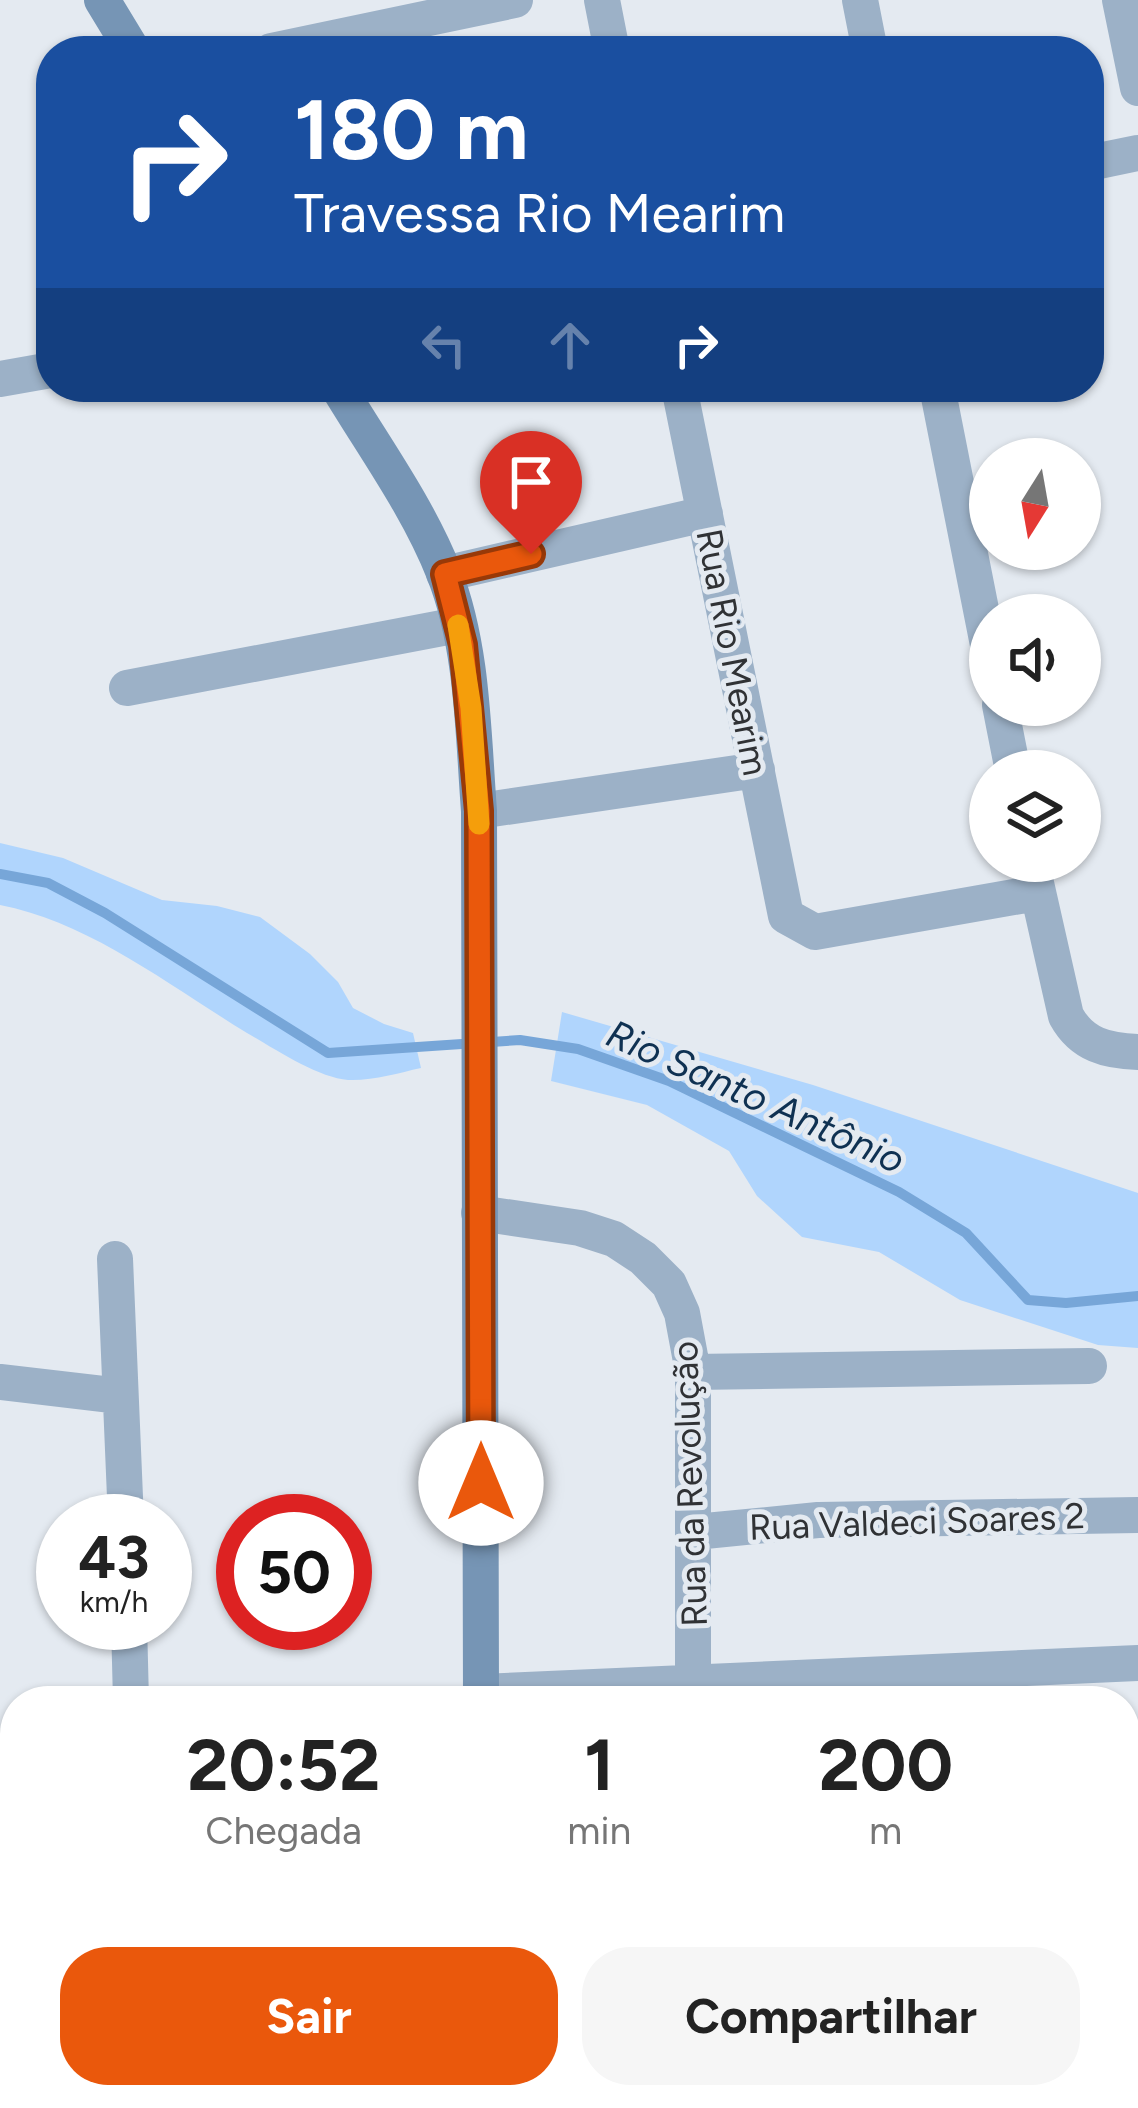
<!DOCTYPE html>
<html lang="pt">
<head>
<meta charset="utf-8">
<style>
  :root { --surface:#fff; --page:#f6f6f6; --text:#222; --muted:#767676; --accent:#ea580c }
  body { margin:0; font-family:Figtree,sans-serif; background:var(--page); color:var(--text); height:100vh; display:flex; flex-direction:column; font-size:45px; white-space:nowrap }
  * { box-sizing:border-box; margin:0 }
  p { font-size:39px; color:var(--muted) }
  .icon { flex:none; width:66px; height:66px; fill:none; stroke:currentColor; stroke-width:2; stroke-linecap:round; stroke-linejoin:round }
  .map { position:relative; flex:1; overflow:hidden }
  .panel { position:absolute; left:0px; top:1686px; width:1140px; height:423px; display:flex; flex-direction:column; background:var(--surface); border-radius:48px 48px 0 0; box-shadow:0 3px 9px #0004 }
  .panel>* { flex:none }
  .hud { position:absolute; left:36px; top:36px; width:1068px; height:366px; border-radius:48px; box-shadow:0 3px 9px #0004; background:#1a4fa0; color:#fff; overflow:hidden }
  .needle { width:78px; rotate:191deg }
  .controls { position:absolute; left:969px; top:438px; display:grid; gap:24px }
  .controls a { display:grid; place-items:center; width:132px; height:132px; border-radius:50%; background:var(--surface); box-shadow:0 3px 9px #0004; font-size:60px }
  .speed { position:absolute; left:36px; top:1494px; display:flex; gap:24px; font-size:60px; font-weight:700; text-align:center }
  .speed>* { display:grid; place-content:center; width:156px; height:156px; border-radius:50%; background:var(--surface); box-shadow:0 3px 9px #0004; line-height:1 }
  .speed small { font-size:30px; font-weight:400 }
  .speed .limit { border:18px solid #d22; background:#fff; color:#111 }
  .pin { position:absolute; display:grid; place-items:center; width:102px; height:102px; color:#fff; margin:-123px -51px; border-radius:50% 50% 50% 0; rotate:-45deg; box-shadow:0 0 12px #0007 }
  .pin .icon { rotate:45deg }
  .me { position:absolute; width:132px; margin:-66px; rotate:0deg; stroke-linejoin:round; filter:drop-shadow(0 0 9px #0008) }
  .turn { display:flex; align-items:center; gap:42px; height:252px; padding:0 60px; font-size:54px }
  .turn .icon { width:156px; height:156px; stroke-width:2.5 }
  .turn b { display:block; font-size:84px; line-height:102px }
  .lanes { display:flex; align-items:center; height:114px; padding:0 60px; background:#0003; justify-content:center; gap:60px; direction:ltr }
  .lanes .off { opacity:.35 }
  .eta { display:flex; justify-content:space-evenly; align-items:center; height:204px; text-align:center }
  .eta b { font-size:72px; font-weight:700; line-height:84px }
  .action { display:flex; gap:24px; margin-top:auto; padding:24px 60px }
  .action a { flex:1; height:138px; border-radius:48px; background:var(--accent); color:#fff; font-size:48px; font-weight:700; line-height:138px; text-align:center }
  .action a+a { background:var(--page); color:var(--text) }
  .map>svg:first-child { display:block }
  .green { fill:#b0d5fd }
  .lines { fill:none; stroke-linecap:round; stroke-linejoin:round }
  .stream { stroke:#77a6d8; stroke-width:10 }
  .minor { stroke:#9cb1c7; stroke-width:36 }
  .secondary { stroke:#7695b5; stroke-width:36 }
  .route-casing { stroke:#983908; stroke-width:30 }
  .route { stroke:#ea580c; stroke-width:21 }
  .slow { stroke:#f59e0b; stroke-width:21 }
  .labels { text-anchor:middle; stroke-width:10; stroke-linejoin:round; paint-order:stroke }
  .street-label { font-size:36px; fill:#303235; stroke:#e4eaf1 }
  .water-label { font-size:39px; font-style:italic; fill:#0f3152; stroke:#e4eaf1 }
</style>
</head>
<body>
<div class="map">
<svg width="1138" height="2108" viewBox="0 0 1138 2108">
  <rect width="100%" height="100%" fill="#e4eaf1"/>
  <path class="green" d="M0,843L63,858L162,900L217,906L260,917L310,954L338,982L353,1008L384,1024L413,1033L421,1068C398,1073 373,1081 348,1080C318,1078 273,1048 247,1033C170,986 89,922 0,905Z
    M562,1012L813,1085L1138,1193V1348L1098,1345L960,1300L879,1252L802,1237L757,1196L729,1151L647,1105L551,1081Z"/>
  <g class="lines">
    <path class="stream" d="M0,874L48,883L105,913L328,1053L520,1040L578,1049L669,1081L899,1192L966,1233L1028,1300L1066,1303L1138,1296"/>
    <path class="minor" d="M602,0L612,51
      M860,0L870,51
      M1120,0L1138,88
      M271,51L515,0
      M1089,163L1138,153
      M0,379L51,370
      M679,387L786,916L815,932L1037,893
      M937,387L990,655
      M444,574L705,514
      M127,688L458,625
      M1000,705L1013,771
      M479,811L757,770
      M1031,861L1066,1016C1082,1045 1107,1051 1138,1052
      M479,1213L580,1228L614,1239L643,1258L669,1284L682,1313L693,1372V1681
      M115,1259L126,1521
      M693,1372L1089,1366
      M0,1382L120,1396
      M695,1532L818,1520L1138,1515
      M129,1623L131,1701
      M481,1692L1138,1663
      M1125,1801H1138
      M1125,2061H1138
      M100,2108L102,2094"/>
    <path class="secondary" d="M102,0L133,51
      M338,387C374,447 418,507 444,573C473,646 473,733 479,811L481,1701
      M478,2094V2108"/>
  </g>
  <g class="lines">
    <defs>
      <path id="route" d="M481,1483L479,811L463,645L445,574L531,554"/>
    </defs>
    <use href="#route" class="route-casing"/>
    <use href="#route" class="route"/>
    <path class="slow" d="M458,625L471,708L479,824"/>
  </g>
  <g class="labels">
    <g class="street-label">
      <text transform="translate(733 652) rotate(79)" y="13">Rua Rio Mearim</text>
      <text transform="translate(689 1484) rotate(-92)" y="13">Rua da Revolução</text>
      <text transform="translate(917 1521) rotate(-2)" y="13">Rua Valdeci Soares 2</text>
    </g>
    <g class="water-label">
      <text transform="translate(756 1096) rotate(24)" y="14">Rio Santo Antônio</text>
    </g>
  </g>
</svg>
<div class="controls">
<a><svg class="needle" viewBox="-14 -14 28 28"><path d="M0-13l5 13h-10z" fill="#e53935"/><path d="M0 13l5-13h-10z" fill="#767676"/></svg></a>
<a><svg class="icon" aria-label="sound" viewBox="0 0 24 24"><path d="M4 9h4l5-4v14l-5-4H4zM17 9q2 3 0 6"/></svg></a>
<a><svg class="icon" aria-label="layers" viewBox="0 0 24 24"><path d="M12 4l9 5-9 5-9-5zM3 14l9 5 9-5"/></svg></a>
</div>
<div class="speed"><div>43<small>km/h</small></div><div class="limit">50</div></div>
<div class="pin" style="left:531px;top:554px;background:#d93025"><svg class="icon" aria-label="arrive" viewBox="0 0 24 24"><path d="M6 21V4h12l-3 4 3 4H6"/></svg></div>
<svg class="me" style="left:481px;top:1483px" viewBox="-20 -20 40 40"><circle r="19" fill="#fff"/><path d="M0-13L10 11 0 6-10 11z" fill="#ea580c"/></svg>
<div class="hud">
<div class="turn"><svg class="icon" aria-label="right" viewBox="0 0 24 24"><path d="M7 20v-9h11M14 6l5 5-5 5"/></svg><div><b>180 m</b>Travessa Rio Mearim</div></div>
<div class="lanes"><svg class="icon off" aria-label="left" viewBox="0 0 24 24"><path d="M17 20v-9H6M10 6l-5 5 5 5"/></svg><svg class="icon off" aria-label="ahead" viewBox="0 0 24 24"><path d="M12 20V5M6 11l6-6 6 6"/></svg><svg class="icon" aria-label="right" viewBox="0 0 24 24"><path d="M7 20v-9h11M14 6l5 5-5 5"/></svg></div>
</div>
<section class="panel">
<div class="eta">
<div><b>20:52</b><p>Chegada</p></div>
<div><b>1</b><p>min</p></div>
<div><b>200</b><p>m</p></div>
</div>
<div class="action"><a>Sair</a><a>Compartilhar</a></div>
</section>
</div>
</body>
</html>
